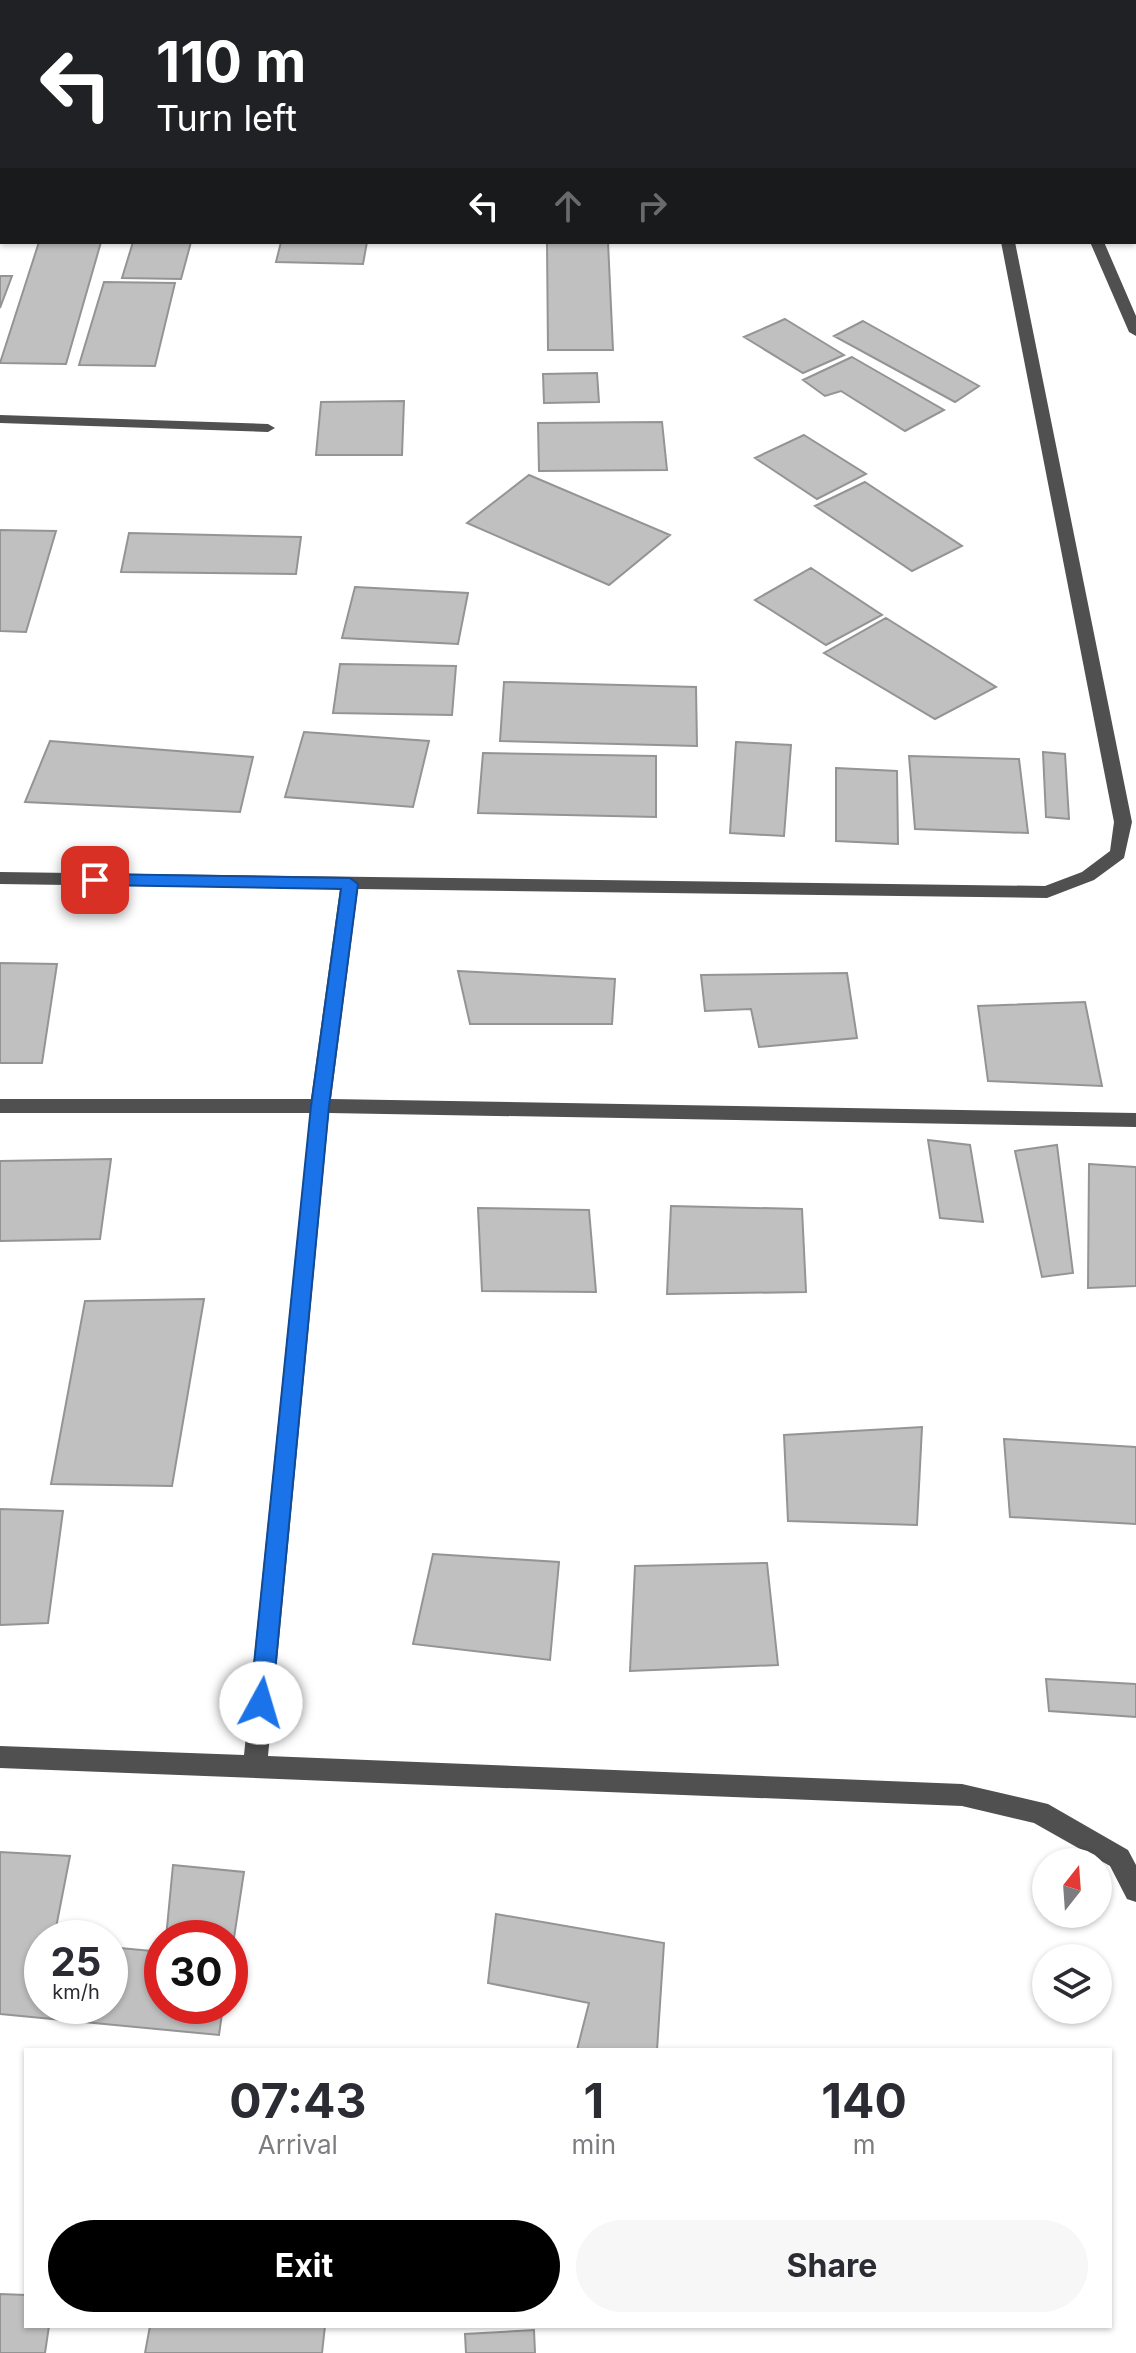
<!DOCTYPE html>
<html lang="en">
<head>
<meta charset="utf-8">
<style>
  :root { --surface:#fff; --page:#f7f7f7; --text:#2b2b33; --muted:#7c7c81; --accent:#000 }
  body { margin:0; font-family:Inter,sans-serif; background:var(--page); color:var(--text); height:100vh; display:flex; flex-direction:column; font-size:30px; white-space:nowrap }
  * { box-sizing:border-box; margin:0 }
  p { font-size:26px; color:var(--muted) }
  .icon { flex:none; width:44px; height:44px; fill:none; stroke:currentColor; stroke-width:2; stroke-linecap:round; stroke-linejoin:round }
  .map { position:relative; flex:1; overflow:hidden }
  .drawer { position:absolute; left:24px; top:2048px; width:1088px; height:280px; display:flex; flex-direction:column; background:var(--surface); border-radius:0px; box-shadow:0 2px 6px #0004 }
  .drawer>* { flex:none }
  .guide { position:absolute; left:0px; top:0px; width:1136px; height:244px; box-shadow:0 2px 6px #0004; background:#202124; color:#fff; overflow:hidden }
  .needle { width:52px; rotate:17deg }
  .fabs { position:absolute; left:1032px; top:1848px; display:grid; gap:16px }
  .fabs a { display:grid; place-items:center; width:80px; height:80px; border-radius:50%; background:var(--surface); box-shadow:0 2px 6px #0004; font-size:40px }
  .speed { position:absolute; left:24px; top:1920px; display:flex; gap:16px; font-size:40px; font-weight:700; text-align:center }
  .speed>* { display:grid; place-content:center; width:104px; height:104px; border-radius:50%; background:var(--surface); box-shadow:0 2px 6px #0004; line-height:1 }
  .speed small { font-size:20px; font-weight:400 }
  .speed .limit { border:12px solid #d22; background:#fff; color:#111 }
  .pin { position:absolute; display:grid; place-items:center; width:68px; height:68px; color:#fff; margin:-34px; border-radius:16px; box-shadow:0 4px 12px #0006 }
  .me { position:absolute; width:88px; margin:-44px; rotate:6deg; stroke-linejoin:round; filter:drop-shadow(0 0 6px #0008) }
  .turn { display:flex; align-items:center; gap:28px; height:168px; padding:0 24px; font-size:36px }
  .turn .icon { width:104px; height:104px; stroke-width:2.5 }
  .turn b { display:block; font-size:56px; line-height:68px }
  .lanes { display:flex; align-items:center; height:76px; padding:0 24px; background:#0003; justify-content:center; gap:40px; direction:ltr }
  .lanes .off { opacity:.35 }
  .eta { display:flex; justify-content:space-evenly; align-items:center; height:136px; text-align:center }
  .eta b { font-size:48px; font-weight:700; line-height:56px }
  .button { display:flex; gap:16px; margin-top:auto; padding:16px 24px }
  .button a { flex:1; height:92px; border-radius:48px; background:var(--accent); color:#fff; font-size:32px; font-weight:700; line-height:92px; text-align:center }
  .button a+a { background:var(--page); color:var(--text) }
  .map>svg:first-child { display:block }
  .building { fill:#c0c0c0; stroke:#949494; stroke-width:2 }
  .lines { fill:none; stroke-linecap:round; stroke-linejoin:round }
  .minor { fill:#505050; fill-rule:evenodd }
  .route { fill:#1a73e8; stroke:#114b97; stroke-width:2 }
</style>
</head>
<body>
<div class="map">
<svg width="1136" height="2353" viewBox="0 0 1136 2353">
  <rect width="100%" height="100%" fill="#fff"/>
  <path class="building" d="M58,0H171L58,2Z
    M618,0H709L617,2Z
    M780,0H865V2H780Z
    M1107,0H1136V100L1134,2Z
    M39,242H101L66,364L0,363Z
    M133,242H191L181,279L122,278Z
    M281,242H367L363,264L276,262Z
    M547,242H608L613,350H548Z
    M0,276H12L0,308Z
    M104,282L175,283L155,366L79,365Z
    M785,319L844,355L803,373L744,337Z
    M863,321L979,386L955,402L834,336Z
    M852,357L944,410L905,431L841,391L825,396L803,380Z
    M597,373L599,402L544,403L543,374Z
    M404,401L402,455H316L321,402Z
    M662,422L667,470L539,471L538,423Z
    M804,435L866,474L817,499L755,458Z
    M529,475L670,535L609,585L467,523Z
    M865,482L962,546L912,571L815,506Z
    M0,530L56,531L26,632L0,631Z
    M129,533L301,537L296,574L121,572Z
    M811,568L882,615L826,645L755,600Z
    M355,587L468,593L458,644L342,638Z
    M886,618L996,687L935,719L824,653Z
    M340,664L456,666L452,715L333,713Z
    M504,682L696,687L697,746L500,741Z
    M304,732L429,741L413,807L285,797Z
    M50,741L253,757L240,812L25,802Z
    M736,742L791,745L784,836L730,833Z
    M1043,752L1065,754L1069,819L1046,817Z
    M483,753L656,756V817L478,813Z
    M909,756L1019,759L1028,833L915,829Z
    M836,768L897,771L898,844L836,841Z
    M0,963L57,964L42,1063H0Z
    M458,971L615,979L612,1024H470Z
    M847,973L857,1038L759,1047L751,1009L705,1011L701,975Z
    M1085,1002L1102,1086L988,1081L978,1006Z
    M928,1140L970,1145L983,1222L940,1218Z
    M1057,1145L1073,1273L1042,1277L1015,1151Z
    M111,1159L100,1239L0,1241V1161Z
    M1089,1164L1136,1167V1286L1088,1288Z
    M671,1206L802,1209L806,1292L667,1294Z
    M478,1208L589,1210L596,1292L482,1291Z
    M204,1299L172,1486L51,1484L85,1301Z
    M922,1427L917,1525L788,1521L784,1435Z
    M1004,1439L1136,1447V1524L1010,1517Z
    M0,1509L63,1511L48,1623L0,1625Z
    M433,1554L559,1562L550,1660L413,1644Z
    M767,1563L778,1665L630,1671L635,1566Z
    M1046,1679L1136,1684V1717L1049,1711Z
    M0,1852L70,1856L54,1938H42V2006H110V1947L162,1952V2006H223L219,2035L0,2014Z
    M173,1865L244,1872L230,1964V1938H166Z
    M496,1914L664,1943L657,2050H577L589,2003L488,1983Z
    M0,2294L26,2295V2326H49L45,2353H0Z
    M150,2326H325L322,2353H145Z
    M534,2330L535,2353H466L465,2334Z"/>
  <g class="lines">
    <path class="minor" d="M954,0H966V2H954Z
      M1022,0H1034V2H1022Z
      M1001,242H1015L1132,822L1124,858L1094,880L1047,898L358,889L331,1099L1136,1113V1127L329,1113L268,1756L962,1784L1048,1804L1128,1850L1136,1865V1902L1127,1899L1110,1866L1034,1823L962,1806L0,1768V1746L244,1755L310,1113H0V1099H311L340,889L0,884V872L1045,886L1082,872L1110,851L1114,822Z
      M1090,242H1104L1136,316V336L1129,332Z
      M0,415L268,424L275,428L268,432L0,423Z"/>
  </g>
  <path class="route" d="M95,874L350,878L358,884L329,1106L272,1703L269,1710L261,1713L253,1710L250,1703L311,1106L341,889L95,885L87,880Z"/>
</svg>
<div class="fabs">
<a><svg class="needle" viewBox="-14 -14 28 28"><path d="M0-13l5 13h-10z" fill="#e53935"/><path d="M0 13l5-13h-10z" fill="#7c7c81"/></svg></a>
<a><svg class="icon" aria-label="layers" viewBox="0 0 24 24"><path d="M12 4l9 5-9 5-9-5zM3 14l9 5 9-5"/></svg></a>
</div>
<div class="speed"><div>25<small>km/h</small></div><div class="limit">30</div></div>
<div class="pin" style="left:95px;top:880px;background:#d93025"><svg class="icon" aria-label="arrive" viewBox="0 0 24 24"><path d="M6 21V4h12l-3 4 3 4H6"/></svg></div>
<svg class="me" style="left:261px;top:1703px" viewBox="-20 -20 40 40"><circle r="19" fill="#fff"/><path d="M0-13L10 11 0 6-10 11z" fill="#1a73e8"/></svg>
<div class="guide">
<div class="turn"><svg class="icon" aria-label="left" viewBox="0 0 24 24"><path d="M17 20v-9H6M10 6l-5 5 5 5"/></svg><div><b>110 m</b>Turn left</div></div>
<div class="lanes"><svg class="icon" aria-label="left" viewBox="0 0 24 24"><path d="M17 20v-9H6M10 6l-5 5 5 5"/></svg><svg class="icon off" aria-label="ahead" viewBox="0 0 24 24"><path d="M12 20V5M6 11l6-6 6 6"/></svg><svg class="icon off" aria-label="right" viewBox="0 0 24 24"><path d="M7 20v-9h11M14 6l5 5-5 5"/></svg></div>
</div>
<section class="drawer">
<div class="eta">
<div><b>07:43</b><p>Arrival</p></div>
<div><b>1</b><p>min</p></div>
<div><b>140</b><p>m</p></div>
</div>
<div class="button"><a>Exit</a><a>Share</a></div>
</section>
</div>
</body>
</html>
